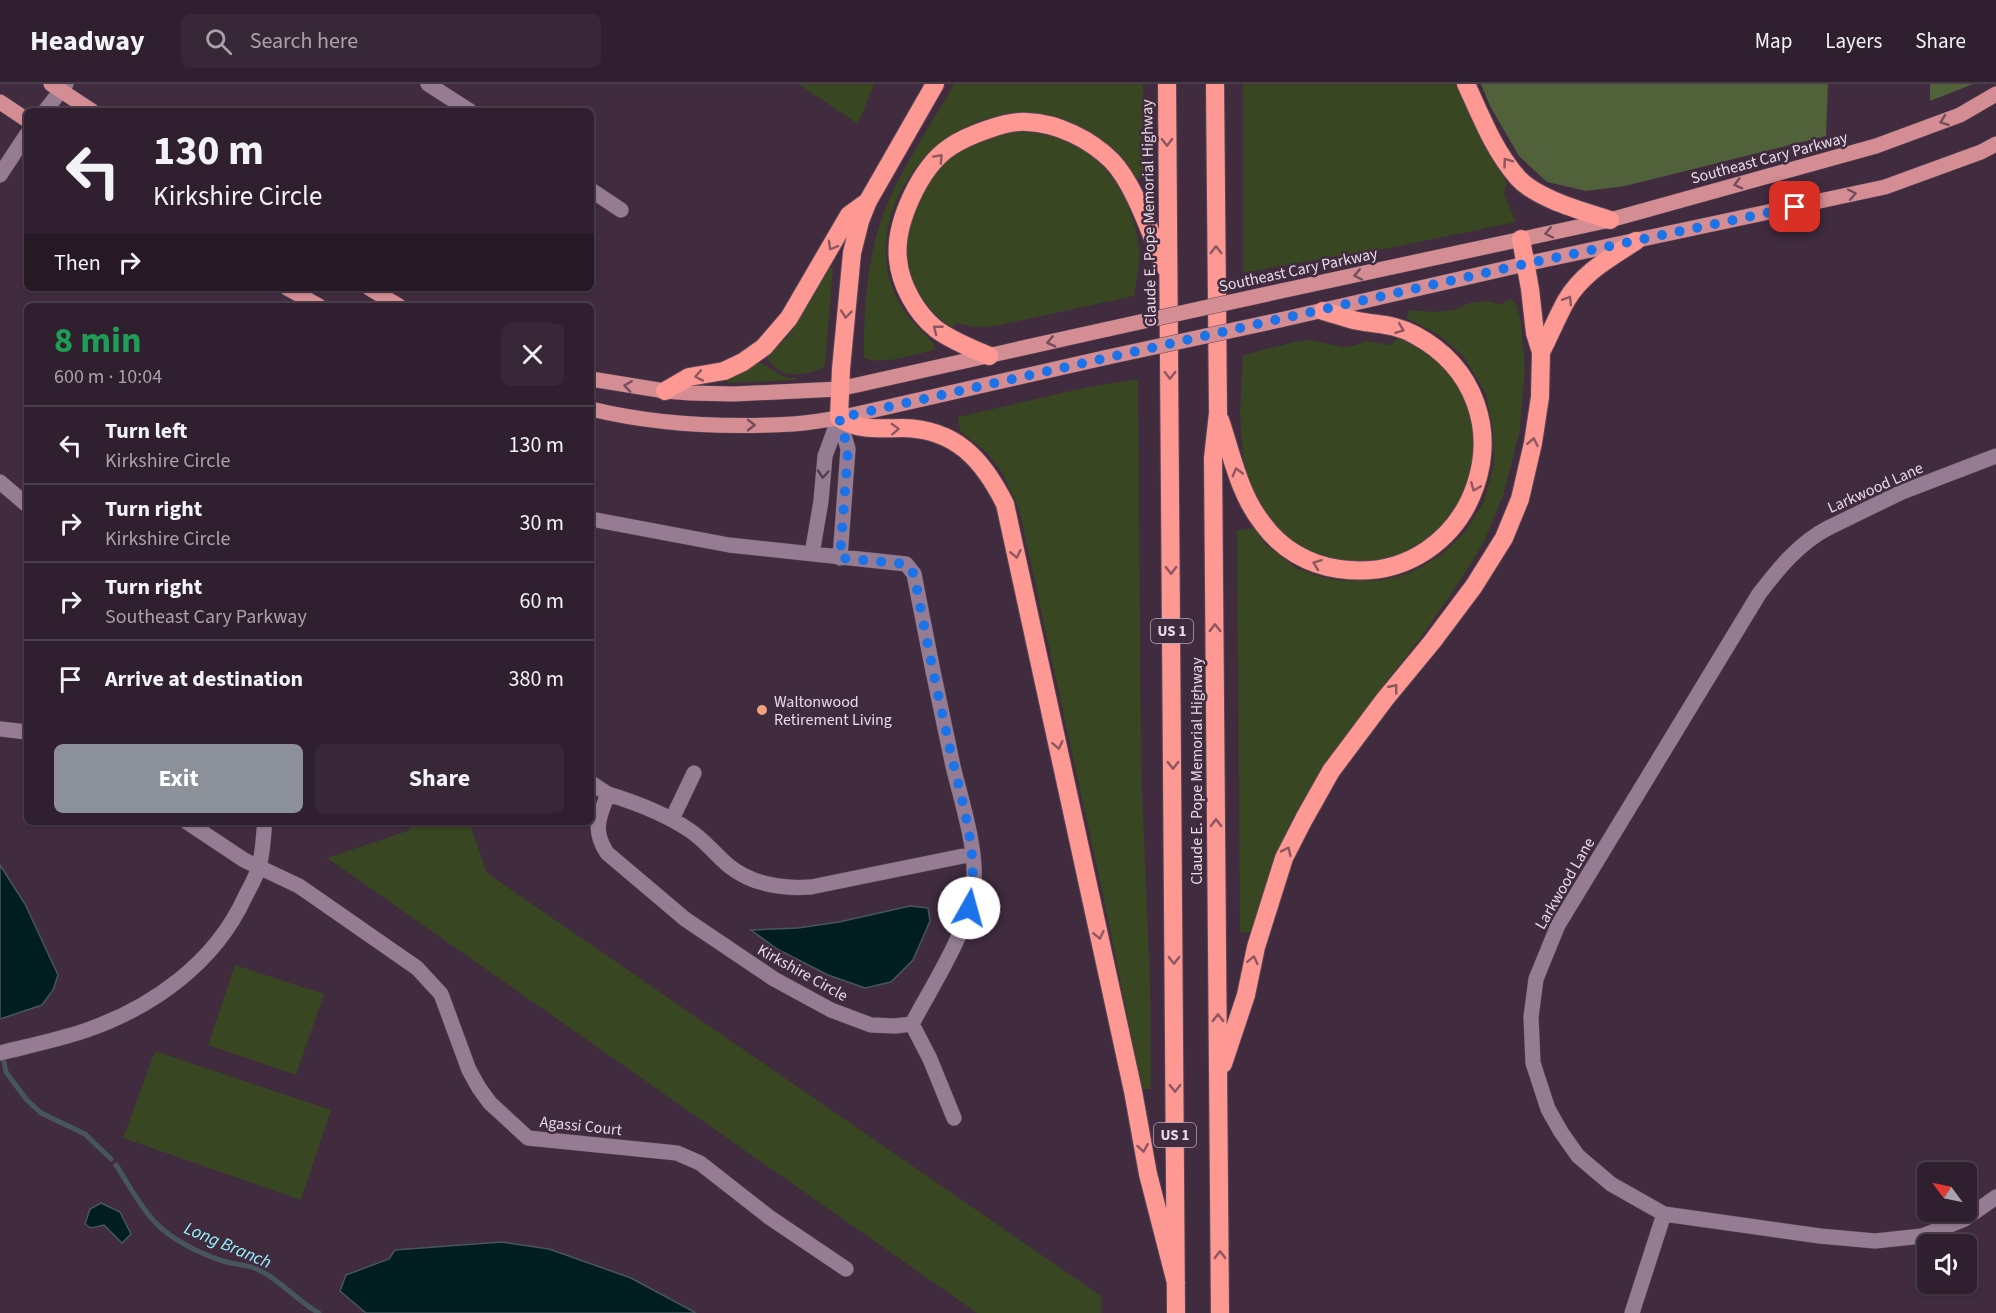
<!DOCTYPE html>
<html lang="en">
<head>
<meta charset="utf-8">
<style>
  :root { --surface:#30202f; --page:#382837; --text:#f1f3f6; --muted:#a8a3aa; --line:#4b3e4b; --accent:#8c9099 }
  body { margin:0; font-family:"Source Sans 3",sans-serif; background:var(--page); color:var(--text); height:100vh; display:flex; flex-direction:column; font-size:22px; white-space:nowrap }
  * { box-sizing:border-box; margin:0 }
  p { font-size:20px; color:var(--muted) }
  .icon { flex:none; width:33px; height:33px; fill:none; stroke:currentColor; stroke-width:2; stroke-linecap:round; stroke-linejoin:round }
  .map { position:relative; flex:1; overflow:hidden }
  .side { position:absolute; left:24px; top:219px; width:570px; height:522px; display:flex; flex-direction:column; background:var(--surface); border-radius:9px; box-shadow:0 2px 4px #0004,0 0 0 2px var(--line) }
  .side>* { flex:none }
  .guide { position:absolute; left:24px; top:24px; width:570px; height:183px; border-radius:9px; box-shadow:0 2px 4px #0004,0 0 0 2px var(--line); background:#30202f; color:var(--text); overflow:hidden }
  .needle { width:39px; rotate:303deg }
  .fabs { position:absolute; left:1917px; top:1078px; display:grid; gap:12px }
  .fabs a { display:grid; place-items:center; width:60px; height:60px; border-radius:9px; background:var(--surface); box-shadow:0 2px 4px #0004,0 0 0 2px var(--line); font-size:30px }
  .pin { position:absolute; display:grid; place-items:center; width:51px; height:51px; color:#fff; margin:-26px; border-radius:12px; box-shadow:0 3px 9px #0006 }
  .me { position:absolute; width:66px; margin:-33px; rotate:7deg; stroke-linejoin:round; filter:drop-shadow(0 0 4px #0008) }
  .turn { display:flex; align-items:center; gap:21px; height:126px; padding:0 30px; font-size:27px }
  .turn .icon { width:78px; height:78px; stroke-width:2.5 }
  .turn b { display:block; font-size:42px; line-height:51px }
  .then { display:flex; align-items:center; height:57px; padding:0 30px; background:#0003; gap:12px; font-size:22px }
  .round { display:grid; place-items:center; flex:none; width:63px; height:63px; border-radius:9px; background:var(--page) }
  .summary { display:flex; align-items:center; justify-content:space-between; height:102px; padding:0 30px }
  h1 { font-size:36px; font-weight:700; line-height:45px; color:#1e9e55 }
  .action { display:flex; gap:12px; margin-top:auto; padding:12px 30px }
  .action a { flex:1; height:69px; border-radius:9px; background:var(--accent); color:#fff; font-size:24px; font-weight:700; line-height:69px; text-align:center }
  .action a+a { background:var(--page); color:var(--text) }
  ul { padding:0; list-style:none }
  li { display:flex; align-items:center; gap:18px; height:78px; padding:0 30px; border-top:2px solid var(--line) }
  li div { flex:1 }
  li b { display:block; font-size:22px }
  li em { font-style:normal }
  header { display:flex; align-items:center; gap:36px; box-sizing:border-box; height:84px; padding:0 30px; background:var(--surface); border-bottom:2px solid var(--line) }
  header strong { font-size:28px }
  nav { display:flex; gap:33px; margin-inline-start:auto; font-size:21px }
  .search { width:420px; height:54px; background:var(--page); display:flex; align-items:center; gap:15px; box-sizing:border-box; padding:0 21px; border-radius:9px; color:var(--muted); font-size:22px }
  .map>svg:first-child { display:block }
  .green { fill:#384622 }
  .forest { fill:#51613a }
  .water { fill:#001d20; stroke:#46565c; stroke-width:1.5 }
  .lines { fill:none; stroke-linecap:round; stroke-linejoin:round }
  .stream { stroke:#46565c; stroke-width:5 }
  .minor-casing { stroke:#584757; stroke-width:16 }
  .major-casing { stroke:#584757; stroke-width:16 }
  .highway-casing { stroke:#584757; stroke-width:20 }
  .minor { stroke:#957c93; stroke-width:15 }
  .major { stroke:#d48d92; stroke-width:15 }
  .highway { stroke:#fe9892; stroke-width:18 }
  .major-bridge-casing { stroke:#584757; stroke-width:16; stroke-linecap:butt }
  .major-bridge { stroke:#d48d92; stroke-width:15 }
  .oneway { stroke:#744d5c }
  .oneway2 { stroke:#8c5760 }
  .oneway3 { stroke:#513b50 }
  .route { stroke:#1a73e8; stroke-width:10; stroke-dasharray:0 18 }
  .poi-dot { fill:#f2a080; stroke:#402b3f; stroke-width:2 }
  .labels { text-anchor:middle; stroke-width:5; stroke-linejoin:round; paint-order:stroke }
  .shield { fill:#402b3f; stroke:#b6a6b5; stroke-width:1.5 }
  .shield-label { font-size:15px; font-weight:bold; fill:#e8dae7 }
  .street-label { font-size:16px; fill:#e8dae7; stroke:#402b3f }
  .poi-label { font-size:16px; fill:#e8dae7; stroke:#402b3f; text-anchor:start }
  .water-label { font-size:18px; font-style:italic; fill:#93f2fc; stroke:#402b3f }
</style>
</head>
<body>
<header>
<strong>Headway</strong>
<div class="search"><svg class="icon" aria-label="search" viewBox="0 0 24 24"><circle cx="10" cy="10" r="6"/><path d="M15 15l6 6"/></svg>Search here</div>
<nav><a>Map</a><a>Layers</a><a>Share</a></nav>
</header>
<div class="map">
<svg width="1996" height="1229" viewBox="0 0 1996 1229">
  <rect width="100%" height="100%" fill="#402b3f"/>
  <path class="green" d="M798,0H874L858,40Z
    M954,0H1143L1144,93L1135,95C1128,74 1107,58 1088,48C1081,44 1074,40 1067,38C1050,32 1021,29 1004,31C924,42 859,138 897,214C906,232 919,245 934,259V266C917,270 880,282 864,274C863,224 868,162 889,116C907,75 933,38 954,0Z
    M1243,0H1456L1487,65L1507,99L1504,109L1516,138L1365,169L1331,173L1243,189Z
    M1012,48C1019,48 1027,48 1035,49C1095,56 1131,104 1139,162C1141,177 1136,197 1134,212L995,242L975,243L956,239L953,244C886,201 898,113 956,69C972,57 993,53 1012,48Z
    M833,183L825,282C816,289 797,292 785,289C779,287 773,281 768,277V271L788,252L829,184Z
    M1510,215L1516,220L1521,238L1525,285L1520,346L1503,412L1483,460L1458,500L1419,556L1376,611L1320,688L1289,741L1270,786L1251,848L1240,849L1237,446L1255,444L1265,460L1296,484L1316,491L1336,496L1360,497L1382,496L1410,489L1441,471L1465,448L1483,419L1494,381L1493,345L1486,310L1464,273L1438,250L1406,234L1410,226L1435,228L1454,226L1469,219L1488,217L1501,221L1504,218Z
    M1399,253L1426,268L1443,282L1460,305L1470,327L1474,350L1471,393L1448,437L1430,455L1392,474L1345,478L1324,474L1301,464L1281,448L1266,431L1249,401L1243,375L1240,329L1243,271L1298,257L1312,256L1343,263L1356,261L1366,257L1390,261Z
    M759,279C773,281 775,294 795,294V296L728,299L727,296Z
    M1138,295L1141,684L1150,897L1151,1005H1142L1105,820L1019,425L1003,390L986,368L960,347L958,333L1088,303Z
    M408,738H469L487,789L1094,1207L1101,1212V1229H977L327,774L410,746Z
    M235,881L324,910L296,991L208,961Z
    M155,967L331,1026L301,1116L123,1054Z"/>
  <path class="forest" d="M1481,0H1828L1826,52L1625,102L1586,107L1547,98L1519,72L1490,22Z
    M1930,0H1973L1930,17Z"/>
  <path class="water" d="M0,781L25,820L58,891L53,906L42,921L0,935Z
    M910,822L928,824L930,837L913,876L891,898L865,904L828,891L777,865L751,846L798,844L839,838Z
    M101,1119L120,1128L131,1150L122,1159L104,1141L91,1144L85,1140L90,1125Z
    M501,1158L549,1165L631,1194L696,1229H366L340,1207L346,1191L389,1175L395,1166Z"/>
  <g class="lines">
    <path class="stream" d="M3,973L6,988L26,1015L41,1029L85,1050L111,1075
      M116,1081C128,1099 140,1123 155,1138C170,1155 201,1170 223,1177C235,1181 247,1180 259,1186C282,1197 297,1217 319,1229"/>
    <defs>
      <path id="minor" d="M428,0L470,27
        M45,27L66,0
        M0,91L27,50
        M591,106L621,126
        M839,334L848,365L840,474
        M1996,372L1902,408L1828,444C1799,459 1778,485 1759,510L1558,841L1536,895L1531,933L1533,979L1548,1025L1561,1048L1578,1072L1611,1100L1664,1130L1820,1152L1875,1157L1922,1152L1965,1135L1996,1113
        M0,398L27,421
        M591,435L729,461L906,480L914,490C926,554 939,618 953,682C962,720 979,769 973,808C966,850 932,902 912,940
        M812,470L821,417L825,372L839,334
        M0,645L27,648
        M591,699L608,710C599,733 592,746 607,769L685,835L774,895L831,926L871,941L895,942L912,940
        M608,710C637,719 667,730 692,748C705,757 716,771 729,782C753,801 781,805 811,803L973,770
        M672,735L694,689
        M187,738L244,776L299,802L417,884L441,910L469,986L479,1004L490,1019L528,1054L677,1069L700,1079L769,1133L846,1185
        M912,940L930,975L954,1034
        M0,969C28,962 57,956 84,947C152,924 215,879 245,813C250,803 256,793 259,783C263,769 263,753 265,738
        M1632,1229L1664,1130"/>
      <path id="major" d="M51,0L92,27
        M0,18L27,36
        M287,204L319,222
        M369,204L399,222
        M1281,207L1610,136L1876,62L1960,31L1996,10
        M1280,236L1525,180L1885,103L1981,68L1996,60
        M591,295L665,307L690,309L734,310L839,305L1108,245
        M591,325C657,341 725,344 793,340C808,339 824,336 839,334L1108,273"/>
      <path id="highway" d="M935,0L868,117L860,137L852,169L841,285L839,334C858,347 880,344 903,344C956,345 983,376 1005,420L1133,1007L1148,1090L1176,1199
        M1167,0L1176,1229
        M1215,0L1218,329L1213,374L1220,1229
        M1466,0C1481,32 1494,67 1518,94C1537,115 1583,127 1610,136
        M1541,268C1550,251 1557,233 1566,217C1582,189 1610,174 1636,157
        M989,272C971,264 952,257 936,245C916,229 900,200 898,175C894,140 920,83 950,63C966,52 1007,36 1027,38C1057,39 1090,55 1112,77C1135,101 1151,152 1165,183
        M665,307L689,293L724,287L743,278L764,263L789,234L849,131L867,118
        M1220,336C1232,371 1239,410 1263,440C1281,465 1309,481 1339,485C1476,505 1541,319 1415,251C1395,240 1380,241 1358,237C1347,235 1335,230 1323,227
        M1223,980L1246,911L1256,863L1284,774L1304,735L1331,687L1385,615L1432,558L1474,502L1504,454L1520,415L1533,359L1540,313L1541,268L1535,249L1530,205L1521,155"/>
    </defs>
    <use href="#minor" class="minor-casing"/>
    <use href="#major" class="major-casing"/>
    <use href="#highway" class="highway-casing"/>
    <use href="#minor" class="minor"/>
    <use href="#major" class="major"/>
    <use href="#highway" class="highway"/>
    <defs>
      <path id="major-bridge" d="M1108,245L1281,207
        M1108,273L1280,236"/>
    </defs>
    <use href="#major-bridge" class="major-bridge-casing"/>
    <use href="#major-bridge" class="major-bridge"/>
  </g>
  <defs><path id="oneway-chevron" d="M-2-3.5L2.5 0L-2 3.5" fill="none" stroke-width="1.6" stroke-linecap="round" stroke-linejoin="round" transform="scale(1.5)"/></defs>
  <g class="oneway">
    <use href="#oneway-chevron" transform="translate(1944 37) rotate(160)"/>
    <use href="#oneway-chevron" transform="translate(1738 100) rotate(165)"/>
    <use href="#oneway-chevron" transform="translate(1852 110) rotate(-12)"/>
    <use href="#oneway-chevron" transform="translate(1549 149) rotate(168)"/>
    <use href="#oneway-chevron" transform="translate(1358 191) rotate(168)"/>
    <use href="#oneway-chevron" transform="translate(1051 258) rotate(167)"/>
    <use href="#oneway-chevron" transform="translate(628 302) rotate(-172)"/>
    <use href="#oneway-chevron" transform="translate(751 341)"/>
  </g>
  <g class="oneway2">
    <use href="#oneway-chevron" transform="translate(1167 58) rotate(90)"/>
    <use href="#oneway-chevron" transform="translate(939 74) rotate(-47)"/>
    <use href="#oneway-chevron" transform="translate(1507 78) rotate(-126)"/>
    <use href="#oneway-chevron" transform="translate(832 162) rotate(120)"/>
    <use href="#oneway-chevron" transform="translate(1216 166) rotate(-90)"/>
    <use href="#oneway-chevron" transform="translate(1568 216) rotate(-58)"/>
    <use href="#oneway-chevron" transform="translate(846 230) rotate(96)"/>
    <use href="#oneway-chevron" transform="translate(937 245) rotate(-142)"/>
    <use href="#oneway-chevron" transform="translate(1400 245) rotate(21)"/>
    <use href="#oneway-chevron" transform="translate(1170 291) rotate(90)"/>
    <use href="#oneway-chevron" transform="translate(699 292) rotate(169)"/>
    <use href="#oneway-chevron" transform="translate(895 345) rotate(-2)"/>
    <use href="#oneway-chevron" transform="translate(1533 358) rotate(-79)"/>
    <use href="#oneway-chevron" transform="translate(1237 388) rotate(-105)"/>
    <use href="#oneway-chevron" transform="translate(1475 403) rotate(112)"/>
    <use href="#oneway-chevron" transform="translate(1016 470) rotate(78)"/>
    <use href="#oneway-chevron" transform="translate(1317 480) rotate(-160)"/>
    <use href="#oneway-chevron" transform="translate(1171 486) rotate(90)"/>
    <use href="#oneway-chevron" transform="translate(1215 544) rotate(-90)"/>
    <use href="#oneway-chevron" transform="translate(1394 604) rotate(-51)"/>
    <use href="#oneway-chevron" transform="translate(1058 661) rotate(78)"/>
    <use href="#oneway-chevron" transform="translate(1173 681) rotate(90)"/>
    <use href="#oneway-chevron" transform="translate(1216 739) rotate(-90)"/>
    <use href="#oneway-chevron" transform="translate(1287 767) rotate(-64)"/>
    <use href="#oneway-chevron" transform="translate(1099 851) rotate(78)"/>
    <use href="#oneway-chevron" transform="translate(1174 876) rotate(90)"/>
    <use href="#oneway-chevron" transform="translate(1253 876) rotate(-78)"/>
    <use href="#oneway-chevron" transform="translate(1218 934) rotate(-90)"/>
    <use href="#oneway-chevron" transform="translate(1175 1004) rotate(90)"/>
    <use href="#oneway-chevron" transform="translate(1143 1064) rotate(80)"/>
    <use href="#oneway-chevron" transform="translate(1220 1171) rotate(-90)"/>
  </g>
  <use class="oneway3" href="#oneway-chevron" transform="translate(823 390) rotate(95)"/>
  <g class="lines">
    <path class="route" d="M969,824C981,771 961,717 950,665C937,607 925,549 914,490L906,480L840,474L848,365L839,334L1525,180L1795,123"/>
  </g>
  <circle class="poi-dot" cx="762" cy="626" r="6"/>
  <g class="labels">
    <g class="shield">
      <rect x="1151" y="535" width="42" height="24" rx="4.5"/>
      <rect x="1154" y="1039" width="42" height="24" rx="4.5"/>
    </g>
    <g class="shield-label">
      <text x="1172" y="552">US 1</text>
      <text x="1175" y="1056">US 1</text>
    </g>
    <g class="street-label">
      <text transform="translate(1769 73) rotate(-15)" y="6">Southeast Cary Parkway</text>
      <text transform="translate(1148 129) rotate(-91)" y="6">Claude E. Pope Memorial Highway</text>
      <text transform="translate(1298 185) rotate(-12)" y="6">Southeast Cary Parkway</text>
      <text transform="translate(1875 403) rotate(-24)" y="6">Larkwood Lane</text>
      <text transform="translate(1196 687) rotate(-90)" y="6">Claude E. Pope Memorial Highway</text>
      <text transform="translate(1564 799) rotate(-60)" y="6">Larkwood Lane</text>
      <text transform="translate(803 888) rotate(29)" y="6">Kirkshire Circle</text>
      <text transform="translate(581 1041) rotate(6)" y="6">Agassi Court</text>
    </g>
    <g class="poi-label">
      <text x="774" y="623">Waltonwood<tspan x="774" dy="18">Retirement Living</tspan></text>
    </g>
    <g class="water-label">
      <text transform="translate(228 1161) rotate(23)" y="6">Long Branch</text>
    </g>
  </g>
</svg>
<div class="fabs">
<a><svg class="needle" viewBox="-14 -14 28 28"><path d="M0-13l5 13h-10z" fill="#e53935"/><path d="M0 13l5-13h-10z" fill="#a8a3aa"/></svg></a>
<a><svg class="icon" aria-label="sound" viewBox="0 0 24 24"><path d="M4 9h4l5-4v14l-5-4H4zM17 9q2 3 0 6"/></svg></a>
</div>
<div class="pin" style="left:1795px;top:123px;background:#d93025"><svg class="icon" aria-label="arrive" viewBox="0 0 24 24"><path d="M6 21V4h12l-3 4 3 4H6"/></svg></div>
<svg class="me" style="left:969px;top:824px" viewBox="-20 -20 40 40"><circle r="19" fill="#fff"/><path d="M0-13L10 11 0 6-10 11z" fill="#1a73e8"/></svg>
<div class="guide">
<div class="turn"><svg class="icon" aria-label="left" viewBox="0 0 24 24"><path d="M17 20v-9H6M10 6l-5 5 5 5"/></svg><div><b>130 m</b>Kirkshire Circle</div></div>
<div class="then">Then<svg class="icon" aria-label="right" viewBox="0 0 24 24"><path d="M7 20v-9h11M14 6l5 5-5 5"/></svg></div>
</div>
<section class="side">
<div class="summary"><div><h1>8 min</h1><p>600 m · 10:04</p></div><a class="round"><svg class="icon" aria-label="close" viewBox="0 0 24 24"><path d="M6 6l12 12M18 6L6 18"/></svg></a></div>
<ul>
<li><svg class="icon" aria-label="left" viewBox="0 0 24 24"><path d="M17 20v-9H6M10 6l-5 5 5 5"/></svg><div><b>Turn left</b><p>Kirkshire Circle</p></div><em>130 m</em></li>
<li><svg class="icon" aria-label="right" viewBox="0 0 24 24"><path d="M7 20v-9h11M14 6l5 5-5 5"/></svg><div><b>Turn right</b><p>Kirkshire Circle</p></div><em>30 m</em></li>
<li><svg class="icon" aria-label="right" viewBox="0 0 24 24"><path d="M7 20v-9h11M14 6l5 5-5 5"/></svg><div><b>Turn right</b><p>Southeast Cary Parkway</p></div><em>60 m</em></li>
<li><svg class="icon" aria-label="arrive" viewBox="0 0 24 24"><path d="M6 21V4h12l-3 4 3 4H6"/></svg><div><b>Arrive at destination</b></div><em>380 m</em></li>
</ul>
<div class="action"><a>Exit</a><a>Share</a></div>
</section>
</div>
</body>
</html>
